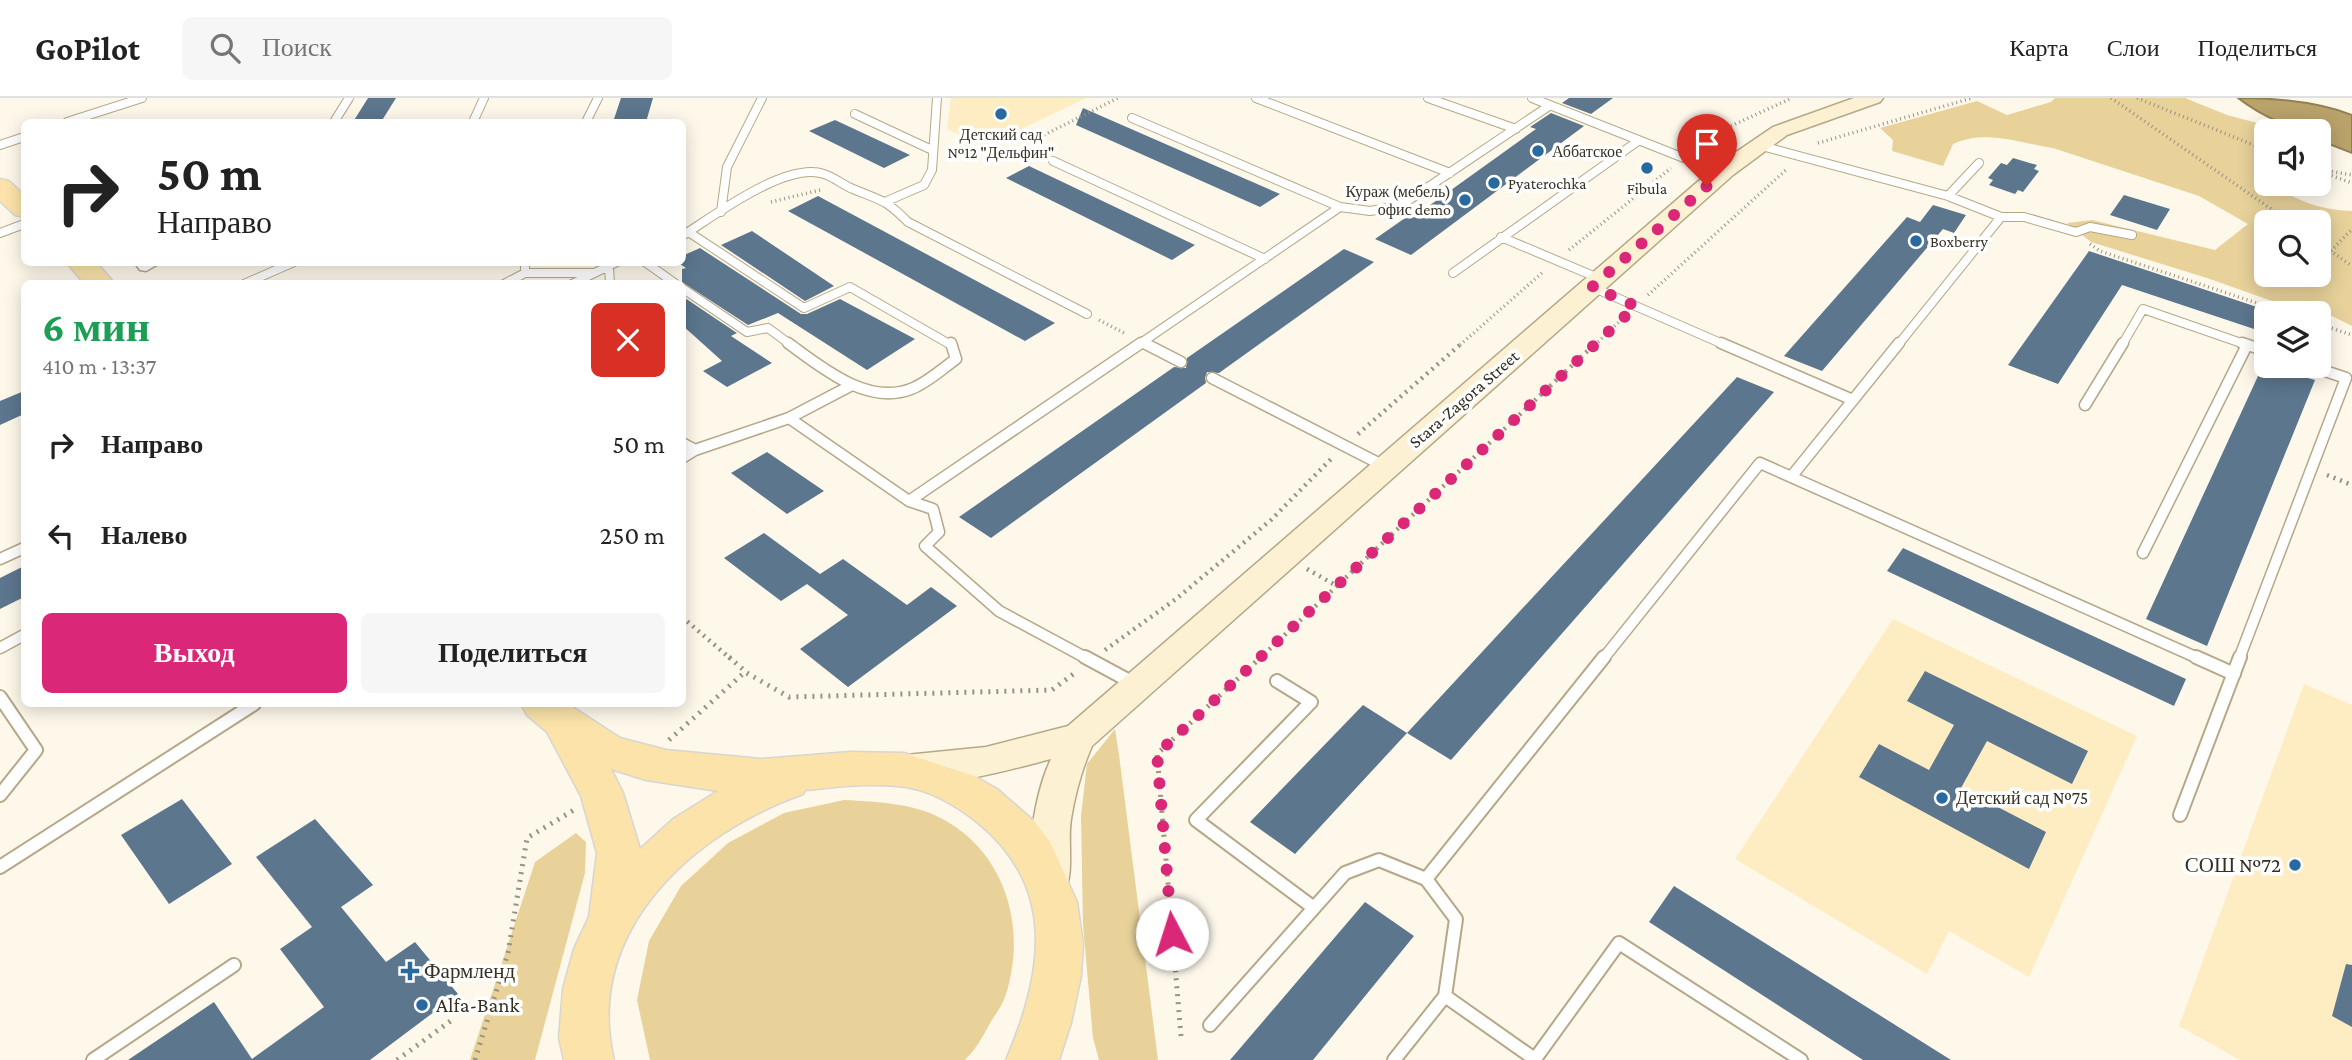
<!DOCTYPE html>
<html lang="ru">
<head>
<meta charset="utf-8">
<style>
  :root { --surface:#fff; --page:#f6f6f6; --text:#222; --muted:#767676; --line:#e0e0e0; --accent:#db2777 }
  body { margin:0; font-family:"Crimson Pro",serif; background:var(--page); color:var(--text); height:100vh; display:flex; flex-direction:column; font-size:26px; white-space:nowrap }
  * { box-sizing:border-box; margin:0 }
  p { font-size:23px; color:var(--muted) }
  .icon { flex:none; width:38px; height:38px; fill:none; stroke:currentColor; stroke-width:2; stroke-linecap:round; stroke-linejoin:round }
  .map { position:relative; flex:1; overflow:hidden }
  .details { position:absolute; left:21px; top:182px; width:665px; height:427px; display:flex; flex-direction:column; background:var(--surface); border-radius:10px; box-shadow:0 4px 18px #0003 }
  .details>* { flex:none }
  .hud { position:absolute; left:21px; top:21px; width:665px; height:147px; border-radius:10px; box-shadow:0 4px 18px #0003; background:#fff; color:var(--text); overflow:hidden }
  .fabs { position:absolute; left:2254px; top:21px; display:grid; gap:14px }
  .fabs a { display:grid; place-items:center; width:77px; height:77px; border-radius:10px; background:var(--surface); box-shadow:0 4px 18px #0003; font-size:35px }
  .pin { position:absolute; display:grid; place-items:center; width:60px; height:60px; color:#fff; margin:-72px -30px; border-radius:50% 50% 50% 0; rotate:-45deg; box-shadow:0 0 7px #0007 }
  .pin .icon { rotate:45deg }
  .me { position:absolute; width:77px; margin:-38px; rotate:355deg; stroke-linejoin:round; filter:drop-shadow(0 0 5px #0008) }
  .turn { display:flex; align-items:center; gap:24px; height:147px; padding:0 21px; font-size:32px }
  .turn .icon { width:91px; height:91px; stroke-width:2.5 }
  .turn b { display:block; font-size:49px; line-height:60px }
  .round { display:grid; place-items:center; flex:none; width:74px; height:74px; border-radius:10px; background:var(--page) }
  .overview { display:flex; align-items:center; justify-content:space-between; height:119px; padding:0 21px }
  h1 { font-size:42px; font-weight:700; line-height:52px; color:#1e9e55 }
  .button { display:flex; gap:14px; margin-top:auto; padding:14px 21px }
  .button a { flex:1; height:80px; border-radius:10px; background:var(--accent); color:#fff; font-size:28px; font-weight:700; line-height:80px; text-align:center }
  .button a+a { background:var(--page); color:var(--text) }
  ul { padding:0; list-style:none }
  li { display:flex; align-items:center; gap:21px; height:91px; padding:0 21px }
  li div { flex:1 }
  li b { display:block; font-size:26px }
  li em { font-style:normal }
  header { display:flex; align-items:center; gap:42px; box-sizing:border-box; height:98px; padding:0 35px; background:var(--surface); border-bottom:2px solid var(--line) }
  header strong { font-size:33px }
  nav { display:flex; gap:38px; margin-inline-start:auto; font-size:24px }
  .search { width:490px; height:63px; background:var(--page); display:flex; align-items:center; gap:18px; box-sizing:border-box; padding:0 24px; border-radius:10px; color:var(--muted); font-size:26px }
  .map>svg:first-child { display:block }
  .built { fill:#feecc2 }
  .green { fill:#e8d29a; fill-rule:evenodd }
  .water { fill:#baa36a; stroke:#928055; stroke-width:2 }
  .building { fill:#5c768e }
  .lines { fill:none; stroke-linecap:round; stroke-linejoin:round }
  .lane-far2-casing { stroke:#b6a887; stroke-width:10 }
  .lane-far1-casing { stroke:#b6a887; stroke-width:13 }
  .lane-casing { stroke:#b6a887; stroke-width:16 }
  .street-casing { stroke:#b6a887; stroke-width:3 }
  .secondary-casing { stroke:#b6a887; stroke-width:3 }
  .primary-casing { stroke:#d7d6d3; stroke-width:3 }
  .path-far2 { stroke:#989285; stroke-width:3.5; stroke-dasharray:1 3.5; stroke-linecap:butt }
  .path-far1 { stroke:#989285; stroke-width:4.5; stroke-dasharray:2 5; stroke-linecap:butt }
  .path { stroke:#989285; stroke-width:5; stroke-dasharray:2 6; stroke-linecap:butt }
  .lane-far2 { stroke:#fff; stroke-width:8 }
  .lane-far1 { stroke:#fff; stroke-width:10 }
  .lane { stroke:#fff; stroke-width:12 }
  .street { fill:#fff; fill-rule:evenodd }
  .secondary { fill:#fdf1d4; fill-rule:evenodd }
  .primary { fill:#fbe3a9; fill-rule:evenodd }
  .route { stroke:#db2777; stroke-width:12; stroke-dasharray:0 21.6 }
  .poi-dot { fill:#286a9f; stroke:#fff; stroke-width:2.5 }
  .labels { text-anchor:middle; stroke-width:7; stroke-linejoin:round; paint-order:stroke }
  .far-poi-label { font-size:16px; fill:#363023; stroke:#fff; text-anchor:start }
  .street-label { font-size:18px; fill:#363023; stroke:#fff }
  .poi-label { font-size:18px; fill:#363023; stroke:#fff; text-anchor:start }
  .near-poi-label { font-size:21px; fill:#363023; stroke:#fff; text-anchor:start }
</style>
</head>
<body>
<header>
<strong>GoPilot</strong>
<div class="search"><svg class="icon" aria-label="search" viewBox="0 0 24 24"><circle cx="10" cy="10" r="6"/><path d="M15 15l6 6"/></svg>Поиск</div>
<nav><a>Карта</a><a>Слои</a><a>Поделиться</a></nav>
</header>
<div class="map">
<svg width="2352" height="962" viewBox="0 0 2352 962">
  <rect width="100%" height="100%" fill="#fef8eb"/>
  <path class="built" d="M951,0H1086L984,49L947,31Z
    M1893,521L2137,638L2029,879L1949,833L1927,876L1735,761Z
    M2304,586L2352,607V962H2240L2179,928Z"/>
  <path class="green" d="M2055,0H2185L2227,17L2261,26L2267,33L2266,86H2285L2279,90C2301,105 2325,112 2352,113V228L2318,211L2272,203L2207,180L2091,144L2067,125L2092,122L2215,152L2248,126L2199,98L2053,50C2019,45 1987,31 1953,46L1943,68L1892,53L1893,42L1880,30L1977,3L2007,17L2051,4ZM2266,124H2319V177H2266Z
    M1115,631L1119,657L1158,962H1099L1093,940L1083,827L1081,718L1087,666Z
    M844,702C880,704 917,705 948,724C1008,760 1027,834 1005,899C1002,908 994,918 989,927C982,940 976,951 965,962H650L637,902L649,843L681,788L728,745L784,715Z
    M576,735L586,744L585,775L535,962H470L535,764Z"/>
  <path class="water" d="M2238,0C2277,0 2316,3 2352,17V55L2319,42V33C2292,33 2260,17 2238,0Z"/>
  <path class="building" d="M368,0H396L381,24H353Z
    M621,0H653L646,24H613Z
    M1569,0H1613L1591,16L1562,5Z
    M1083,10L1280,96L1260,109L1076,27Z
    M1551,15L1584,28L1411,157L1375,141L1408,118L1412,120L1536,31L1530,29Z
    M835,22L910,57L884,70L809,33Z
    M2013,60L2037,67L2034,71L2039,73L2023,94L2018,92L2015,96L1989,87L1993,82L1988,80L2001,65L2007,67Z
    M1029,68L1195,147L1172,162L1006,80Z
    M2124,97L2170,111L2157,132L2110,117Z
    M818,98L1055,225L1025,243L788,113Z
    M1933,107L1966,117L1954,135L1943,131L1822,273L1784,258L1907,119L1920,124Z
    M752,133L834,188L805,203L721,147Z
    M700,150L801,216H807L840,201L915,241L867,272L778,215L748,227L682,184V171L686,170L677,164H682V158Z
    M1344,151L1374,164L1219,275L1207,274L1205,280L1206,285L991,440L959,419L1174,269L1186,270L1187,260Z
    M2089,153L2266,212V235L2122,187L2058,286L2008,267Z
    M682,198L737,235L731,238L772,265L727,289L703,273L722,263L682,227Z
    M2264,265L2266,268L2315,282L2207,548L2146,521Z
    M1737,279L1774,294L1451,662L1407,635Z
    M24,293V316L0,327V303Z
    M767,354L824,393L787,416L731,375Z
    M764,435L820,476L843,461L907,507L931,489L957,508L848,589L800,551L848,517L807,486L781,503L724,460Z
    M1903,450L2186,581L2174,608L1887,473Z
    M24,468V499L0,511V480Z
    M1925,573L2088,653L2072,686L1987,643L1961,690L2046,734L2029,771L1859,679L1879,646L1929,672L1954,627L1907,603Z
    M1363,607L1407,635L1295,756L1250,724Z
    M182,701L232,766L169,806L121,737Z
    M315,721L373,787L341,809L386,864L415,844L458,896L370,962H128L214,904L252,961L324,909L280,851L312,829L256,759Z
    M1674,788L1951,962H1863L1649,824Z
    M1365,804L1414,838L1313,962H1230Z
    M2346,866L2352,867V929L2332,918Z"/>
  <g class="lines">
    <defs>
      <path id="lane-far2" d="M1256,0L1450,75
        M1428,0L1516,31
        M1532,0L1684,60L1725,72
        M855,16L932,52
        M1132,20L1340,109
        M67,24L142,0
        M334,24L349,0
        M473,24L484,0
        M586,24L598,0
        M0,47L24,39
        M1758,47L1948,98L2001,119H2024L2076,134L2090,129L2132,137
        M1053,63L1265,161
        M1948,98L1979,65
        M887,103L924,87L932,72L937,0
        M721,114L727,69L762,0
        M0,135L24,126
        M690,135L804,210L850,189L951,247
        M682,138C714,118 786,63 824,76C834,79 843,87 853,91C882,103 885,101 908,124L1087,216
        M1501,139L1603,182
        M645,164L676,186
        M609,168L610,186
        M525,175H593
        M1453,175L1638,43
        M244,186L294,164
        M504,186L525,175V164
        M572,186L617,164
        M1592,189L1725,247
        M682,190L747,234L768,230L791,247
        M1142,244L1147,247
        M1138,247L1340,109L1370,113L1400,108L1549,8
        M1898,247L2001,119
        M2122,247L2143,211L2247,247"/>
      <path id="lane-far1" d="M788,245C821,269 867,308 911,291C927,285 942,271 956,261L951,245
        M1144,245L1181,264
        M1721,245L1853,302
        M2242,245L2266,253
        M1212,280L1386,369
        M2085,307L2123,245
        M789,320L852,287
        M682,345L695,352
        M682,360L695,352L789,320L909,403L1141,245
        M1791,379L1899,245
        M909,403L933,411L939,434L925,448L999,513L1088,561
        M2143,455L2247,247
        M0,461L24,450
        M0,550L24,537
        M1603,561L1760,365L2200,561
        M2239,561L2346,280L2310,268"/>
      <path id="lane" d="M1085,559L1135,586
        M2196,559L2234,576
        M1277,583L1311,604L1196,722L1314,810
        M0,599L36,652L0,697
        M2180,717L2240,559
        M0,769L254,606
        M1445,898L1536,962
        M1210,927L1345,775L1379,762L1426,781
        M1535,961L1619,845L1801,962
        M93,962L234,867
        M1394,962L1445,898L1456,821L1426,781L1604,559"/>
      <path id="street" d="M140,164H162L146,173L140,172L137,168Z"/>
      <path id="secondary" d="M1854,0H1883L1880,4L1787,37L1733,77L1092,648C1082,671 1075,696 1071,721C1067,746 1075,772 1064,796L1050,801L1036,796C1022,765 1036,692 1051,661C1012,671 931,695 893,682L888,672L893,662L906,657L986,649L1068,628L1717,67L1773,29Z"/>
      <path id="primary" d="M0,81L9,83L24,97V119L15,117L0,103Z
        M66,164H96L115,186H85Z
        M521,606H568L620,640L666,652L761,661L850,654L904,655L974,678L997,691L1035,724L1050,744L1077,804L1083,846L1081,878L1071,925L1059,962H1006C1042,878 1059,790 977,724C958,709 932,693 906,689C873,684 838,689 805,692L803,696C692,735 583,834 614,962H564L559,940L563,891L574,851L589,819L597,755L581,698L547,634L527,617ZM611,671L646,682L718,693L673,721L640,751L623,695Z"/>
    </defs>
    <use href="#lane-far2" class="lane-far2-casing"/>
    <use href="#lane-far1" class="lane-far1-casing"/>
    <use href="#lane" class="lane-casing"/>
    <use href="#street" class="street-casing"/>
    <use href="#secondary" class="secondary-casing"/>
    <use href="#primary" class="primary-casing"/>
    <path class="path-far2" d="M2111,0L2290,124
      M2137,0L2266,52
      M1036,41L1118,0
      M1818,45L1972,0
      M1697,50L1731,28L1792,0
      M2323,72L2352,77
      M2319,73L2352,85
      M771,104L820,92
      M2319,145L2352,168
      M2090,146L2100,153L2287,215
      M1569,152L1671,70
      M2331,153L2352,131
      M1648,197L1787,71
      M1099,222L1126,236
      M2319,226L2352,237
      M1460,247L1543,174
      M1595,247L1624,219"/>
    <path class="path-far1" d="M1358,336L1462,245
      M2327,377L2352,387
      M1307,471L1337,488
      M682,519L731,561
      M1105,552L1176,501L1271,422L1333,359
      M1259,561L1596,245"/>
    <path class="path" d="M729,559L745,573
      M669,642L745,574L789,599L1052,592L1076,574
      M1181,938L1157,656L1261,559
      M397,962L452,922
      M475,962L508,855L527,740L574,712"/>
    <use href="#lane-far2" class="lane-far2"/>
    <use href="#lane-far1" class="lane-far1"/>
    <use href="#lane" class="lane"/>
    <use href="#street" class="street"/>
    <use href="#secondary" class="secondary"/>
    <use href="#primary" class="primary"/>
  </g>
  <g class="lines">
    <path class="route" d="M1172,836L1157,656L1636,208L1592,189L1707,88"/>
  </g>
  <g class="poi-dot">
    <circle cx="1001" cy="16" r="7"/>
    <circle cx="1538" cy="53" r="7"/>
    <circle cx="1647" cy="70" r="7"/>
    <circle cx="1494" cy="85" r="7"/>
    <circle cx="1465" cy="102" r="7"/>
    <circle cx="1916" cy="143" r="7"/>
    <circle cx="1942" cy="700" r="7"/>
    <circle cx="2295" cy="767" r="7"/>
    <path d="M406.5 862.5h7v7h7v7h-7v7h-7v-7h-7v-7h7z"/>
    <circle cx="422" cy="907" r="7"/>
  </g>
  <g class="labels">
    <g class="far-poi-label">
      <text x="1001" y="42" text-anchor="middle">Детский сад<tspan x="1001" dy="18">№12 "Дельфин"</tspan></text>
      <text x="1552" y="59">Аббатское</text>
      <text x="1508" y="91">Pyaterochka</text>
      <text x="1647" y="96" text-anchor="middle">Fibula</text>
      <text x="1451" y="99" text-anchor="end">Кураж (мебель)<tspan x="1451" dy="18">офис demo</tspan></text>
      <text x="1930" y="149">Boxberry</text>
    </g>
    <g class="street-label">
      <text transform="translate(1464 301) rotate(-41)" y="6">Stara-Zagora Street</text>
    </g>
    <g class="poi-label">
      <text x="1956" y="706">Детский сад №75</text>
    </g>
    <g class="near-poi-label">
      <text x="2281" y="774" text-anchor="end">СОШ №72</text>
      <text x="424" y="880">Фармленд</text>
      <text x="436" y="914">Alfa-Bank</text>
    </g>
  </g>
</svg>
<div class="fabs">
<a><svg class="icon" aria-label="sound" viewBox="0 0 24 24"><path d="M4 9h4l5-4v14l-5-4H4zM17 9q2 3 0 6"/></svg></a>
<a><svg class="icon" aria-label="search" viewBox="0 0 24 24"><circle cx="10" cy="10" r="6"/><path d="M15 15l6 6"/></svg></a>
<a><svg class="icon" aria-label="layers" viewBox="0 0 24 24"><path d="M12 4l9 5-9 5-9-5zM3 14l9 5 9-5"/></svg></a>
</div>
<div class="pin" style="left:1707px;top:88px;background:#d93025"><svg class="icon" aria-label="arrive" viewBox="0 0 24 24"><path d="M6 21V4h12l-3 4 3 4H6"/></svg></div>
<svg class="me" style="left:1172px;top:836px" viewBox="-20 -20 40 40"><circle r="19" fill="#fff"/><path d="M0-13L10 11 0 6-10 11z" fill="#db2777"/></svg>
<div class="hud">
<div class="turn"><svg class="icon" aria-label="right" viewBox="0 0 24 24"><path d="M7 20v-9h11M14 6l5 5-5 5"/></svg><div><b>50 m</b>Направо</div></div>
</div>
<section class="details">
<div class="overview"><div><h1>6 мин</h1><p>410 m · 13:37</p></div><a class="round" style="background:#d93025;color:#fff"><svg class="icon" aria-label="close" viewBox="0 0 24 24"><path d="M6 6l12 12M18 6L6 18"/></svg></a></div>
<ul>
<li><svg class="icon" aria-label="right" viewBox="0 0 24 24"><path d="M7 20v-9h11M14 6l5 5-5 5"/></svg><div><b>Направо</b></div><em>50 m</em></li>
<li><svg class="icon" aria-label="left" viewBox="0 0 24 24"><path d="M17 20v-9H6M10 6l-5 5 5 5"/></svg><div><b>Налево</b></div><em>250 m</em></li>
</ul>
<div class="button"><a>Выход</a><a>Поделиться</a></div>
</section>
</div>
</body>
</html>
